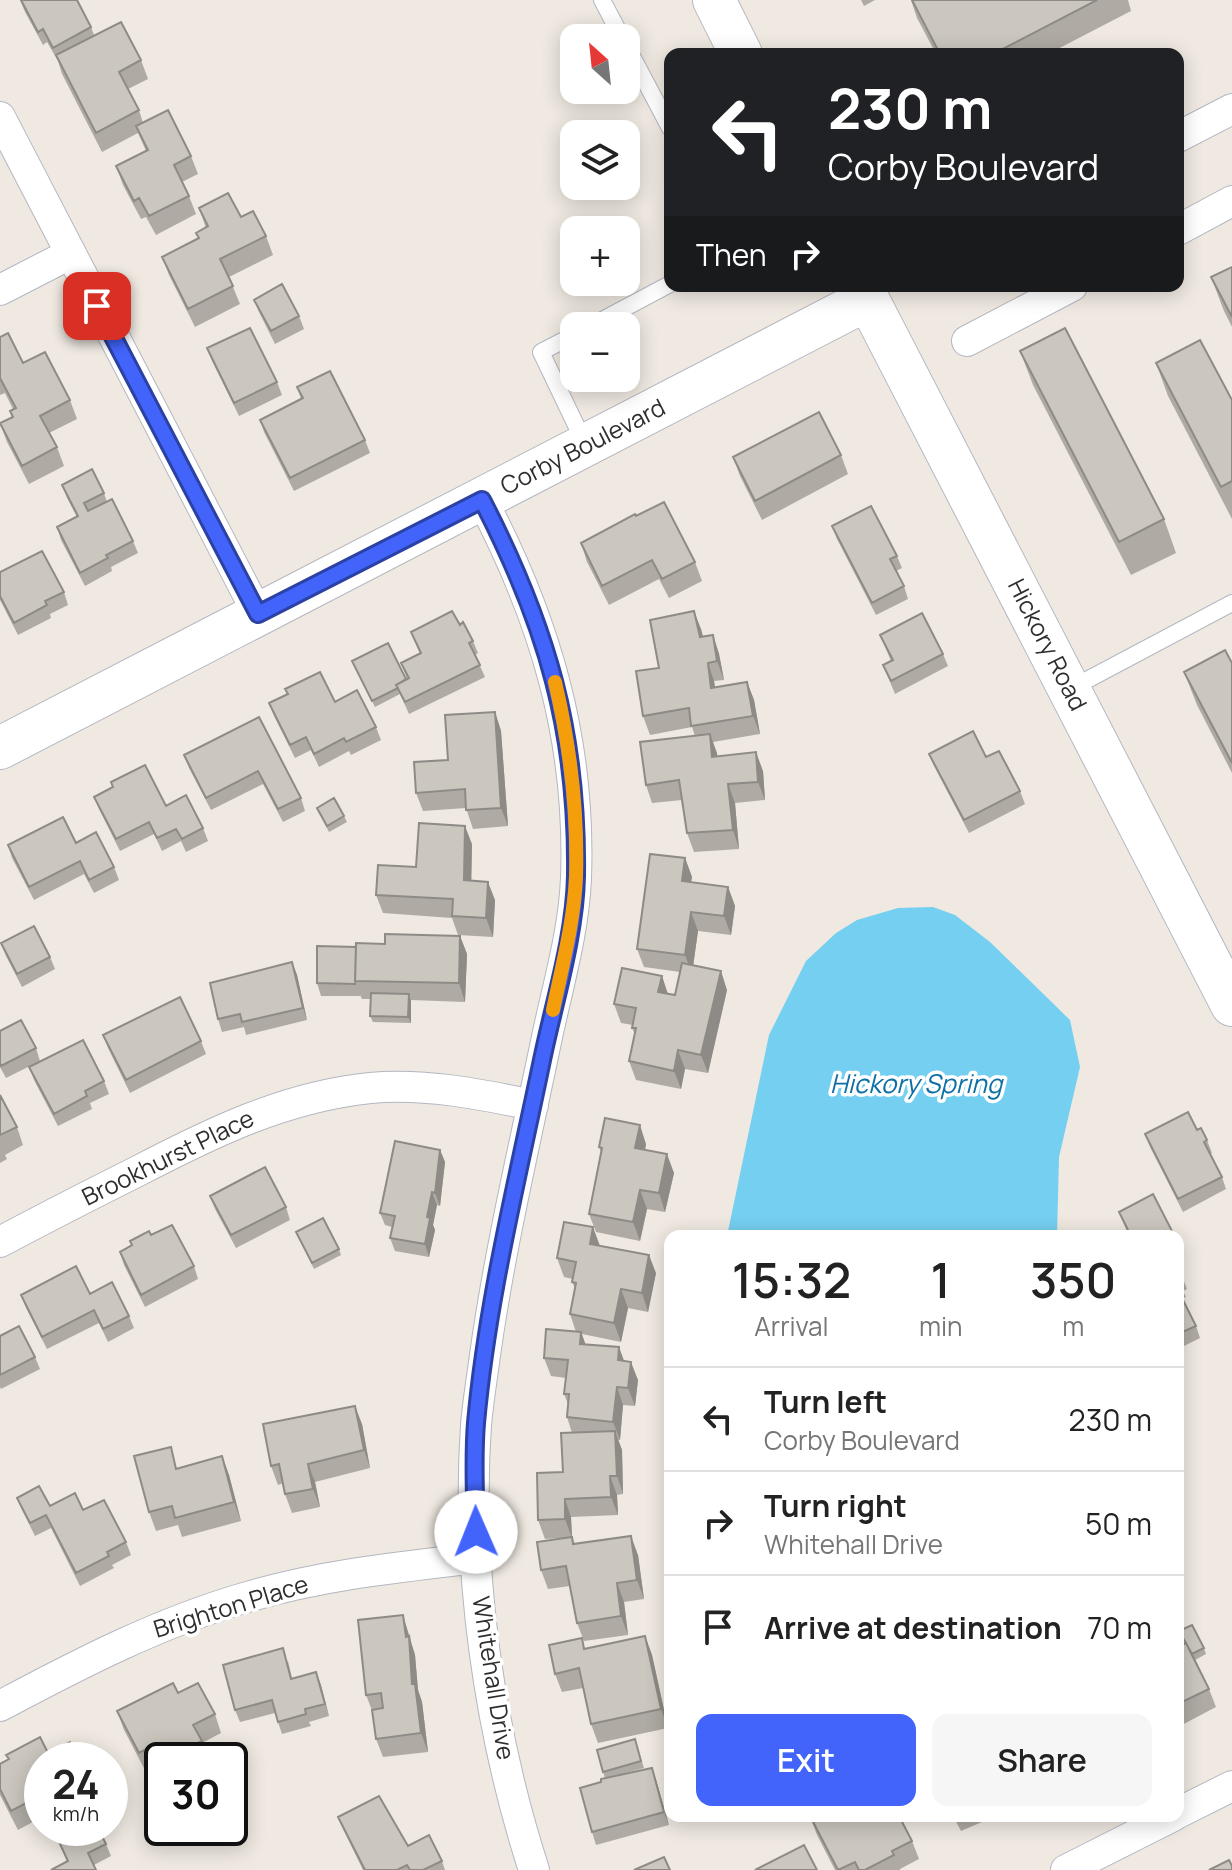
<!DOCTYPE html>
<html lang="en">
<head>
<meta charset="utf-8">
<style>
  :root { --surface:#fff; --page:#f6f6f6; --text:#222; --muted:#767676; --line:#e0e0e0; --accent:#4264fb }
  body { margin:0; font-family:Manrope,sans-serif; background:var(--page); color:var(--text); height:100vh; display:flex; flex-direction:column; font-size:30px; white-space:nowrap }
  * { box-sizing:border-box; margin:0 }
  p { font-size:26px; color:var(--muted) }
  .icon { flex:none; width:44px; height:44px; fill:none; stroke:currentColor; stroke-width:2; stroke-linecap:round; stroke-linejoin:round }
  .map { position:relative; flex:1; overflow:hidden }
  .panel { position:absolute; left:664px; top:1230px; width:520px; height:592px; display:flex; flex-direction:column; background:var(--surface); border-radius:16px; box-shadow:0 4px 20px #0003 }
  .panel>* { flex:none }
  .guide { position:absolute; left:664px; top:48px; width:520px; height:244px; border-radius:16px; box-shadow:0 4px 20px #0003; background:#202124; color:#fff; overflow:hidden }
  .needle { width:52px; rotate:333deg }
  .tools { position:absolute; left:560px; top:24px; display:grid; gap:16px }
  .tools a { display:grid; place-items:center; width:80px; height:80px; border-radius:16px; background:var(--surface); box-shadow:0 4px 20px #0003; font-size:40px }
  .speed { position:absolute; left:24px; top:1742px; display:flex; gap:16px; font-size:40px; font-weight:700; text-align:center }
  .speed>* { display:grid; place-content:center; width:104px; height:104px; border-radius:50%; background:var(--surface); box-shadow:0 4px 20px #0003; line-height:1 }
  .speed small { font-size:20px; font-weight:400 }
  .speed .limit { border:4px solid #111; border-radius:12px; background:#fff; color:#111 }
  .pin { position:absolute; display:grid; place-items:center; width:68px; height:68px; color:#fff; margin:-34px; border-radius:16px; box-shadow:0 4px 12px #0006 }
  .me { position:absolute; width:88px; margin:-44px; rotate:359deg; stroke-linejoin:round; filter:drop-shadow(0 0 6px #0008) }
  .turn { display:flex; align-items:center; gap:28px; height:168px; padding:0 32px; font-size:36px }
  .turn .icon { width:104px; height:104px; stroke-width:2.5 }
  .turn b { display:block; font-size:56px; line-height:68px }
  .then { display:flex; align-items:center; height:76px; padding:0 32px; background:#0003; gap:16px; font-size:30px }
  .eta { display:flex; justify-content:space-evenly; align-items:center; height:136px; text-align:center }
  .eta b { font-size:48px; font-weight:600; line-height:56px }
  .cta { display:flex; gap:16px; margin-top:auto; padding:16px 32px }
  .cta a { flex:1; height:92px; border-radius:16px; background:var(--accent); color:#fff; font-size:32px; font-weight:600; line-height:92px; text-align:center }
  .cta a+a { background:var(--page); color:var(--text) }
  ul { padding:0; list-style:none }
  li { display:flex; align-items:center; gap:24px; height:104px; padding:0 32px; border-top:2px solid var(--line) }
  li div { flex:1 }
  li b { display:block; font-size:30px }
  li em { font-style:normal }
  .map>svg:first-child { display:block }
  .water { fill:#75cff0 }
  .lines { fill:none; stroke-linecap:round; stroke-linejoin:round }
  .lane-casing { stroke:#b4b7c1; stroke-width:18 }
  .street-casing { stroke:#b4b7c1; stroke-width:32 }
  .secondary-casing { stroke:#b4b7c1; stroke-width:44 }
  .lane { stroke:#fff; stroke-width:16 }
  .street { stroke:#fff; stroke-width:30 }
  .secondary { stroke:#fff; stroke-width:42 }
  .wall { fill:#afaba4 }
  .shaded-wall { fill:#8e8b86 }
  .building { fill:#cbc7bf; stroke:#8e8b86; stroke-width:2 }
  .route-casing { stroke:#2b41a3; stroke-width:20 }
  .route { stroke:#4264fb; stroke-width:14 }
  .slow { stroke:#f59e0b; stroke-width:14 }
  .labels { text-anchor:middle; stroke-width:7; stroke-linejoin:round; paint-order:stroke }
  .street-label { font-size:24px; fill:#2e2e2e; stroke:#fff }
  .water-label { font-size:26px; font-style:italic; fill:#0d6fa3; stroke:#fff }
</style>
</head>
<body>
<div class="map">
<svg width="1232" height="1870" viewBox="0 0 1232 1870">
  <rect width="100%" height="100%" fill="#efe9e1"/>
  <path class="water" d="M933,907L955,915L990,942L1070,1020L1080,1067L1059,1157L1057,1236H727L769,1035L806,961L836,933L857,920L898,908Z"/>
  <g class="lines">
    <defs>
      <path id="lane" d="M602,0L622,38
        M626,45L670,128
        M591,326L670,284
        M574,335L541,352L585,444
        M1070,689L1232,603"/>
      <path id="street" d="M0,117L258,614
        M1178,137L1232,109
        M1178,230L1232,201
        M0,290L70,254
        M967,341L1072,286
        M482,500C545,620 581,740 576,878C574,931 558,985 547,1037C525,1143 500,1248 485,1355C482,1378 478,1402 476,1425C466,1571 489,1731 534,1870
        M0,1242C45,1218 90,1195 136,1172C211,1133 284,1097 370,1088C425,1083 479,1094 533,1105
        M0,1706C79,1664 158,1623 244,1598C320,1575 399,1567 477,1558
        M1178,1813L1232,1786
        M1066,1870L1173,1816"/>
      <path id="secondary" d="M714,0L741,54
        M861,286L1232,1005
        M0,748L868,299"/>
    </defs>
    <use href="#lane" class="lane-casing"/>
    <use href="#street" class="street-casing"/>
    <use href="#secondary" class="secondary-casing"/>
    <use href="#lane" class="lane"/>
    <use href="#street" class="street"/>
    <use href="#secondary" class="secondary"/>
  </g>
  <path class="wall" d="M20,0L91,27L94,35L141,60L148,79L128,89L139,110L143,123L191,156L198,174L182,182L189,196L196,214L156,235L146,217L141,219L123,185L116,166L146,151L138,133L102,152L62,74L58,61L47,42L43,45L25,12Z
    M861,0H875L864,6Z
    M911,0H1128L1131,11L1048,54H936L917,18Z
    M199,208L241,217L266,236L273,255L229,277L240,304L195,327L169,275L162,257L198,239L196,233L206,228Z
    M1232,267V327L1224,311L1211,277Z
    M254,300L299,316L304,329L275,344L259,312Z
    M0,337L23,363L70,400L77,419L49,433L57,447L64,466L29,484L7,442L0,423L12,417L10,411L13,409L5,393L0,395Z
    M207,348L277,382L282,395L239,416L212,361Z
    M1020,351L1164,519L1176,553L1131,575L1033,385Z
    M1156,363L1232,400V519L1168,396Z
    M297,387L365,440L370,453L294,491L264,432L260,420L301,399Z
    M841,455L848,474L762,520L740,476L733,457Z
    M62,485L104,493L107,502L133,541L138,553L111,567L112,571L85,586L61,540L57,527L77,517L67,498Z
    M636,516L695,562L702,581L669,598L659,579L609,605L587,562L581,543Z
    M832,526L897,556L902,568L896,571L904,586L908,599L876,615L837,539Z
    M0,572L64,592L68,605L50,614L51,618L18,635L0,600Z
    M460,625L473,641L478,653L475,655L485,677L409,714L400,694L375,707L352,661L406,679H407L401,663L420,654L411,632Z
    M701,629L703,636L713,635L719,654L724,680L714,681L715,687L747,682L754,700L760,734L713,742L717,756L763,771L765,800L735,803L739,849L694,852L687,833L682,800L652,803L646,785L695,736L692,727L650,735L643,716L659,668Z
    M880,635L943,654L948,666L895,694L883,665L891,661Z
    M1232,663V773L1197,705L1184,672Z
    M335,702L376,727L381,740L351,755L349,751L319,767L311,750L295,758L274,716L269,703Z
    M495,712L501,731L508,826L473,829L466,808L423,811L416,793Z
    M259,717L301,798L305,811L283,822L263,784L211,810L189,768L184,755Z
    M929,754L986,757L1020,791L1025,804L969,833L934,766Z
    M94,797L166,806L203,828L208,841L186,852L181,841L162,851L154,834L120,851L99,809Z
    M317,808L344,816L347,822L329,832Z
    M76,843L114,867L119,880L94,893L84,874L34,900L12,858L8,845Z
    M472,844L471,880L495,900L493,937L458,935L452,918L383,913L376,895L416,867Z
    M685,858L692,877L691,882L728,887L735,906L731,935L698,931L693,966L727,990L708,1073L685,1069L681,1089L636,1080L629,1061L635,1034L632,1028L633,1025L621,1023L614,1004L662,976L668,994L675,995L680,972L644,967L637,949Z
    M460,936L467,954L465,1002L411,1000V1023L373,1022L370,1016L371,999H362L360,995V996H321L317,983L355,947Z
    M1,943L50,957L55,969L22,987L6,956Z
    M292,962L297,975L307,1020L246,1035L244,1027L222,1032L218,1019Z
    M0,1031L36,1048L40,1061L6,1078L0,1067Z
    M103,1035L201,1041L206,1054L130,1093L108,1048Z
    M29,1067L104,1081L109,1094L90,1103L92,1109L58,1126L34,1080Z
    M0,1095L17,1127L23,1145L5,1155L7,1159L0,1163Z
    M1197,1130L1207,1140L1212,1153L1210,1154L1222,1177L1226,1189L1183,1212L1150,1147L1145,1134Z
    M646,1144L645,1150L674,1173L665,1212L647,1209L640,1241L596,1232L589,1214L601,1152L599,1147Z
    M440,1150L445,1162L440,1206L437,1205L433,1225L435,1230L429,1257L395,1251L390,1238L392,1227L385,1225L380,1213Z
    M210,1196L286,1207L290,1220L236,1248L215,1209Z
    M1119,1212L1172,1231L1174,1236H1129Z
    M296,1232L339,1249L341,1255L314,1269Z
    M151,1235L194,1266L198,1279L145,1307L124,1265L120,1252Z
    M600,1246L656,1273L648,1312L628,1308L621,1342L582,1334L585,1344L624,1361L638,1380L635,1406L623,1405L620,1440H618L622,1450L623,1494L617,1495L618,1515L571,1517L572,1537L575,1544L638,1555L644,1599L624,1602L628,1635L584,1641L577,1623L570,1586L548,1589L541,1570L562,1538L545,1539L538,1520L563,1472L572,1433L567,1417L568,1404L564,1394L566,1378L551,1376L544,1358L576,1332L570,1314L575,1288L572,1282L573,1279L564,1277L557,1258Z
    M1178,1267L1187,1289L1183,1291L1186,1297L1182,1299L1196,1326L1200,1338L1178,1349Z
    M90,1294L129,1316L134,1328L108,1342L99,1323L47,1349L26,1308L21,1295Z
    M0,1336L35,1357L40,1369L1,1389L0,1387Z
    M362,1424L370,1468L315,1482L320,1507L292,1513L285,1494L283,1483L278,1485L271,1466Z
    M222,1456L229,1475L241,1521L182,1537L178,1525L156,1531L149,1512L178,1468Z
    M17,1498L50,1506L83,1510L126,1542L131,1555L112,1565L114,1568L80,1586L51,1528L35,1536L22,1510Z
    M1179,1631L1204,1648L1206,1654L1195,1660L1209,1689L1216,1707L1178,1727V1647L1184,1644Z
    M410,1634L411,1643L415,1655L418,1690L422,1702L428,1752L383,1757L376,1739L373,1713L366,1695Z
    M645,1636L652,1655L668,1728L598,1743L591,1724L583,1688L562,1692L555,1674L586,1649Z
    M288,1661L292,1678L316,1672L329,1716L309,1722L311,1726L282,1734L275,1713L240,1722L235,1710Z
    M178,1693L215,1714L221,1733L202,1743L208,1759L207,1760H162V1776L157,1766L146,1772L124,1730L117,1711Z
    M635,1739L644,1768L618,1775L656,1780L669,1825L596,1845L592,1832L601,1782L605,1778L603,1772Z
    M42,1760V1817L18,1830L0,1795V1764Z
    M810,1816L912,1841L919,1859L900,1869V1870H835L817,1835Z
    M953,1816H996L961,1831Z
    M338,1817L442,1861L445,1870H363L343,1829Z
    M60,1844H106L111,1856L94,1865L67,1862Z"/>
  <path class="shaded-wall" d="M694,611L701,629L707,656L700,637Z
    M713,635L719,654L724,680L717,661Z
    M708,663L714,681L718,706L711,688Z
    M747,682L754,700L760,734L753,716Z
    M495,712L501,731L508,826L501,808Z
    M710,734L717,753L719,776L712,757Z
    M756,752L763,771L765,800L758,782Z
    M728,784L735,803L739,849L733,830Z
    M465,826L472,844L471,899L464,880Z
    M685,858L692,877L688,900L682,881Z
    M488,882L495,900L493,937L486,918Z
    M728,887L735,906L731,935L724,916Z
    M691,912L698,931L692,974L685,955Z
    M460,936L467,954L465,1002L459,983Z
    M292,962L297,975L307,1020L303,1008Z
    M721,971L727,990L708,1073L701,1055Z
    M662,976L668,995L658,992Z
    M409,994L411,1001V1023L408,1017Z
    M678,1050L685,1069L681,1089L674,1071Z
    M640,1125L646,1144L642,1166L635,1148Z
    M440,1150L445,1162L440,1206L435,1193Z
    M667,1154L674,1173L665,1212L659,1193Z
    M640,1190L647,1209L640,1241L633,1222Z
    M432,1192L437,1205L433,1225L435,1230L429,1257L425,1244L427,1217Z
    M593,1227L600,1246L590,1244Z
    M649,1255L656,1273L648,1312L642,1293Z
    M621,1289L628,1308L621,1342L614,1323Z
    M581,1332L588,1351L580,1344Z
    M619,1347L626,1366L618,1360Z
    M631,1362L638,1380L635,1406L628,1388Z
    M617,1387L623,1405L620,1440L613,1422Z
    M355,1406L362,1424L370,1468L364,1450Z
    M615,1431L622,1450L623,1494L617,1476Z
    M222,1456L229,1475L241,1521L234,1502Z
    M308,1464L315,1482L320,1507L313,1489Z
    M610,1476L617,1495L618,1515L611,1497Z
    M565,1499L571,1517L572,1538L565,1519Z
    M631,1536L638,1555L644,1599L637,1580Z
    M617,1583L624,1602L628,1635L621,1616Z
    M403,1615L415,1655L418,1690L422,1702L428,1752L421,1733L412,1684Z
    M645,1636L652,1655L668,1728L661,1709Z
    M316,1672L321,1685L329,1716L325,1704Z
    M652,1768L656,1780L669,1825L664,1812Z"/>
  <path class="building" d="M21,0H77L91,27L53,48L43,29L38,32Z
    M912,0H1097L993,54H940Z
    M121,22L141,60L119,72L139,110L96,133L56,55Z
    M168,110L191,156L174,165L189,196L149,216L139,198L134,201L116,166L148,150L136,126Z
    M228,193L241,217L253,211L266,236L220,259L233,286L188,309L162,257L199,238L196,233L208,226L199,208Z
    M1232,267V317L1211,277Z
    M282,284L299,316L271,331L254,300Z
    M250,328L277,382L234,403L207,348Z
    M1065,328L1164,519L1119,542L1020,351Z
    M8,333L23,363L45,352L70,400L40,416L57,447L22,466L0,423L13,417L10,411L16,408L0,378V337Z
    M1200,340L1232,400V481L1221,487L1156,363Z
    M330,371L365,440L290,478L260,420L303,398L297,387Z
    M819,412L841,455L755,501L733,457Z
    M92,469L104,493L84,503L88,511L112,499L133,541L106,555L108,558L80,573L57,527L78,516L62,485Z
    M664,502L695,562L662,579L652,560L602,586L581,543L635,514L636,516Z
    M871,506L897,556L890,559L904,586L872,603L832,526Z
    M42,551L64,592L45,601L47,605L14,623L0,596V572Z
    M452,611L460,625L463,622L473,641L469,643L480,665L405,702L396,685L409,678L401,663L421,653L411,632Z
    M694,611L700,637L713,635L717,661L708,663L711,688L747,682L753,716L691,726L689,708L643,716L636,671L659,668L650,620Z
    M922,613L943,654L891,681L883,665L893,660L880,635Z
    M388,643L406,679L396,685L398,688L372,701L352,661Z
    M1225,650L1232,663V763L1184,672Z
    M320,672L335,702L357,690L376,727L346,742L344,738L314,754L306,737L290,745L269,703L288,694L285,689Z
    M495,712L501,808L466,810L465,789L416,793L414,762L448,760L445,715Z
    M259,717L301,798L278,809L258,771L206,798L184,755Z
    M973,731L986,757L999,751L1020,791L964,820L929,754Z
    M710,734L712,757L756,752L758,782L728,784L733,830L687,833L679,780L646,785L640,742Z
    M145,765L166,806L186,795L203,828L182,839L176,829L157,838L149,822L116,839L94,797L113,787L111,782Z
    M334,798L344,816L327,826L317,808Z
    M63,817L76,843L96,832L114,867L89,880L80,861L29,887L8,845Z
    M419,823L465,826L464,880L488,882L486,918L452,916L453,899L376,895L378,865L416,867Z
    M650,854L685,858L682,881L728,887L724,916L691,912L685,955L637,949Z
    M34,926L50,957L17,974L1,943Z
    M385,934L460,936L459,983L355,981L356,943L385,944Z
    M317,946L356,947L355,984L317,983Z
    M292,962L303,1008L242,1022L240,1014L218,1019L210,983Z
    M682,963L721,971L701,1055L678,1050L674,1071L629,1061L636,1028H632L636,1008L614,1004L622,968L662,976L658,992L675,995Z
    M371,993L409,994L408,1017L370,1016Z
    M180,997L201,1041L126,1080L103,1035Z
    M21,1020L36,1048L1,1066L0,1063V1031Z
    M83,1040L104,1081L85,1091L87,1096L54,1114L29,1067Z
    M0,1095L17,1127L0,1135Z
    M1188,1112L1197,1130L1201,1128L1207,1140L1204,1142L1222,1177L1178,1199L1145,1134Z
    M605,1118L640,1125L635,1148L667,1154L659,1193L640,1190L633,1222L589,1214L602,1148L599,1147Z
    M395,1141L440,1150L435,1193L432,1192L427,1217L430,1218L425,1244L390,1238L395,1216L380,1213Z
    M265,1167L286,1207L231,1235L210,1196Z
    M1153,1194L1172,1231L1161,1236H1131L1119,1212Z
    M323,1218L339,1249L312,1263L296,1232Z
    M564,1222L593,1227L590,1244L649,1255L642,1293L621,1289L614,1323L570,1314L576,1283L572,1282L576,1262L557,1258Z
    M172,1225L194,1266L141,1295L120,1252L132,1245L130,1241L149,1231L151,1235Z
    M76,1266L90,1294L112,1282L129,1316L103,1329L94,1310L42,1337L21,1295Z
    M1178,1267L1182,1276L1178,1278Z
    M1178,1290L1196,1326L1178,1334Z
    M19,1326L35,1357L0,1375V1336Z
    M546,1329L581,1332L580,1344L619,1347L618,1360L631,1362L628,1388L617,1387L613,1422L567,1417L569,1394H564L568,1360L544,1358Z
    M355,1406L364,1450L308,1464L313,1489L285,1494L279,1464L271,1466L263,1424Z
    M615,1431L617,1476H610L611,1497L565,1499V1519L538,1520L537,1473L563,1472L561,1433Z
    M171,1447L176,1469L222,1456L234,1502L175,1518L172,1506L149,1512L134,1456Z
    M39,1486L50,1506L75,1493L83,1510L104,1500L126,1542L107,1552L109,1556L76,1573L46,1515L30,1523L17,1498Z
    M631,1536L637,1580L617,1583L621,1616L577,1623L566,1566L541,1570L537,1542L572,1537L573,1544Z
    M403,1615L406,1637L409,1636L412,1684H415L421,1733L376,1739L372,1710L383,1708L381,1693L366,1695L358,1620Z
    M1192,1625L1204,1648L1192,1654L1179,1631Z
    M645,1636L661,1709L591,1724L579,1668L555,1674L549,1645L582,1638L584,1649Z
    M1186,1643L1209,1689L1178,1704V1647Z
    M283,1648L291,1679L316,1672L325,1704L305,1709L306,1714L278,1722L272,1700L235,1710L223,1665Z
    M173,1683L178,1693L198,1683L215,1714L193,1725L202,1741L165,1760H162V1761L158,1763L150,1747L139,1753L117,1711Z
    M40,1737L48,1753L70,1742L79,1760H42V1795L11,1811L0,1789V1764L9,1759L6,1755Z
    M635,1739L641,1761L603,1772L597,1750Z
    M652,1768L664,1812L592,1832L580,1788L601,1782V1779Z
    M379,1796L408,1846L429,1835L442,1861L423,1870H410L407,1865L397,1870H365L338,1817Z
    M810,1816H899L912,1841L892,1851L894,1855L865,1870H859L855,1862L838,1870Z
    M91,1828H98L106,1844L88,1853L96,1870H51L68,1861L60,1844Z
    M804,1845L817,1870H755Z
    M664,1857L670,1870H634Z
    M1229,1860L1232,1866V1870H1209Z"/>
  <g class="lines">
    <defs>
      <path id="route" d="M97,306L258,614L482,500C547,626 578,733 576,876C575,936 554,1002 542,1060C517,1181 487,1301 476,1423C473,1459 475,1496 476,1532"/>
    </defs>
    <use href="#route" class="route-casing"/>
    <use href="#route" class="route"/>
    <path class="slow" d="M553,1010C562,967 574,921 576,877C578,812 570,746 555,682"/>
  </g>
  <g class="labels">
    <g class="street-label">
      <text transform="translate(583 447) rotate(-27)" y="8">Corby Boulevard</text>
      <text transform="translate(1047 645) rotate(63)" y="8">Hickory Road</text>
      <text transform="translate(168 1158) rotate(-26)" y="8">Brookhurst Place</text>
      <text transform="translate(231 1607) rotate(-17)" y="8">Brighton Place</text>
      <text transform="translate(493 1678) rotate(81)" y="8">Whitehall Drive</text>
    </g>
    <g class="water-label">
      <text x="916" y="1093">Hickory Spring</text>
    </g>
  </g>
</svg>
<div class="tools">
<a><svg class="needle" viewBox="-14 -14 28 28"><path d="M0-13l5 13h-10z" fill="#e53935"/><path d="M0 13l5-13h-10z" fill="#767676"/></svg></a>
<a><svg class="icon" aria-label="layers" viewBox="0 0 24 24"><path d="M12 4l9 5-9 5-9-5zM3 14l9 5 9-5"/></svg></a>
<a>+</a>
<a>−</a>
</div>
<div class="speed"><div>24<small>km/h</small></div><div class="limit">30</div></div>
<div class="pin" style="left:97px;top:306px;background:#d93025"><svg class="icon" aria-label="arrive" viewBox="0 0 24 24"><path d="M6 21V4h12l-3 4 3 4H6"/></svg></div>
<svg class="me" style="left:476px;top:1532px" viewBox="-20 -20 40 40"><circle r="19" fill="#fff"/><path d="M0-13L10 11 0 6-10 11z" fill="#4264fb"/></svg>
<div class="guide">
<div class="turn"><svg class="icon" aria-label="left" viewBox="0 0 24 24"><path d="M17 20v-9H6M10 6l-5 5 5 5"/></svg><div><b>230 m</b>Corby Boulevard</div></div>
<div class="then">Then<svg class="icon" aria-label="right" viewBox="0 0 24 24"><path d="M7 20v-9h11M14 6l5 5-5 5"/></svg></div>
</div>
<section class="panel">
<div class="eta">
<div><b>15:32</b><p>Arrival</p></div>
<div><b>1</b><p>min</p></div>
<div><b>350</b><p>m</p></div>
</div>
<ul>
<li><svg class="icon" aria-label="left" viewBox="0 0 24 24"><path d="M17 20v-9H6M10 6l-5 5 5 5"/></svg><div><b>Turn left</b><p>Corby Boulevard</p></div><em>230 m</em></li>
<li><svg class="icon" aria-label="right" viewBox="0 0 24 24"><path d="M7 20v-9h11M14 6l5 5-5 5"/></svg><div><b>Turn right</b><p>Whitehall Drive</p></div><em>50 m</em></li>
<li><svg class="icon" aria-label="arrive" viewBox="0 0 24 24"><path d="M6 21V4h12l-3 4 3 4H6"/></svg><div><b>Arrive at destination</b></div><em>70 m</em></li>
</ul>
<div class="cta"><a>Exit</a><a>Share</a></div>
</section>
</div>
</body>
</html>
